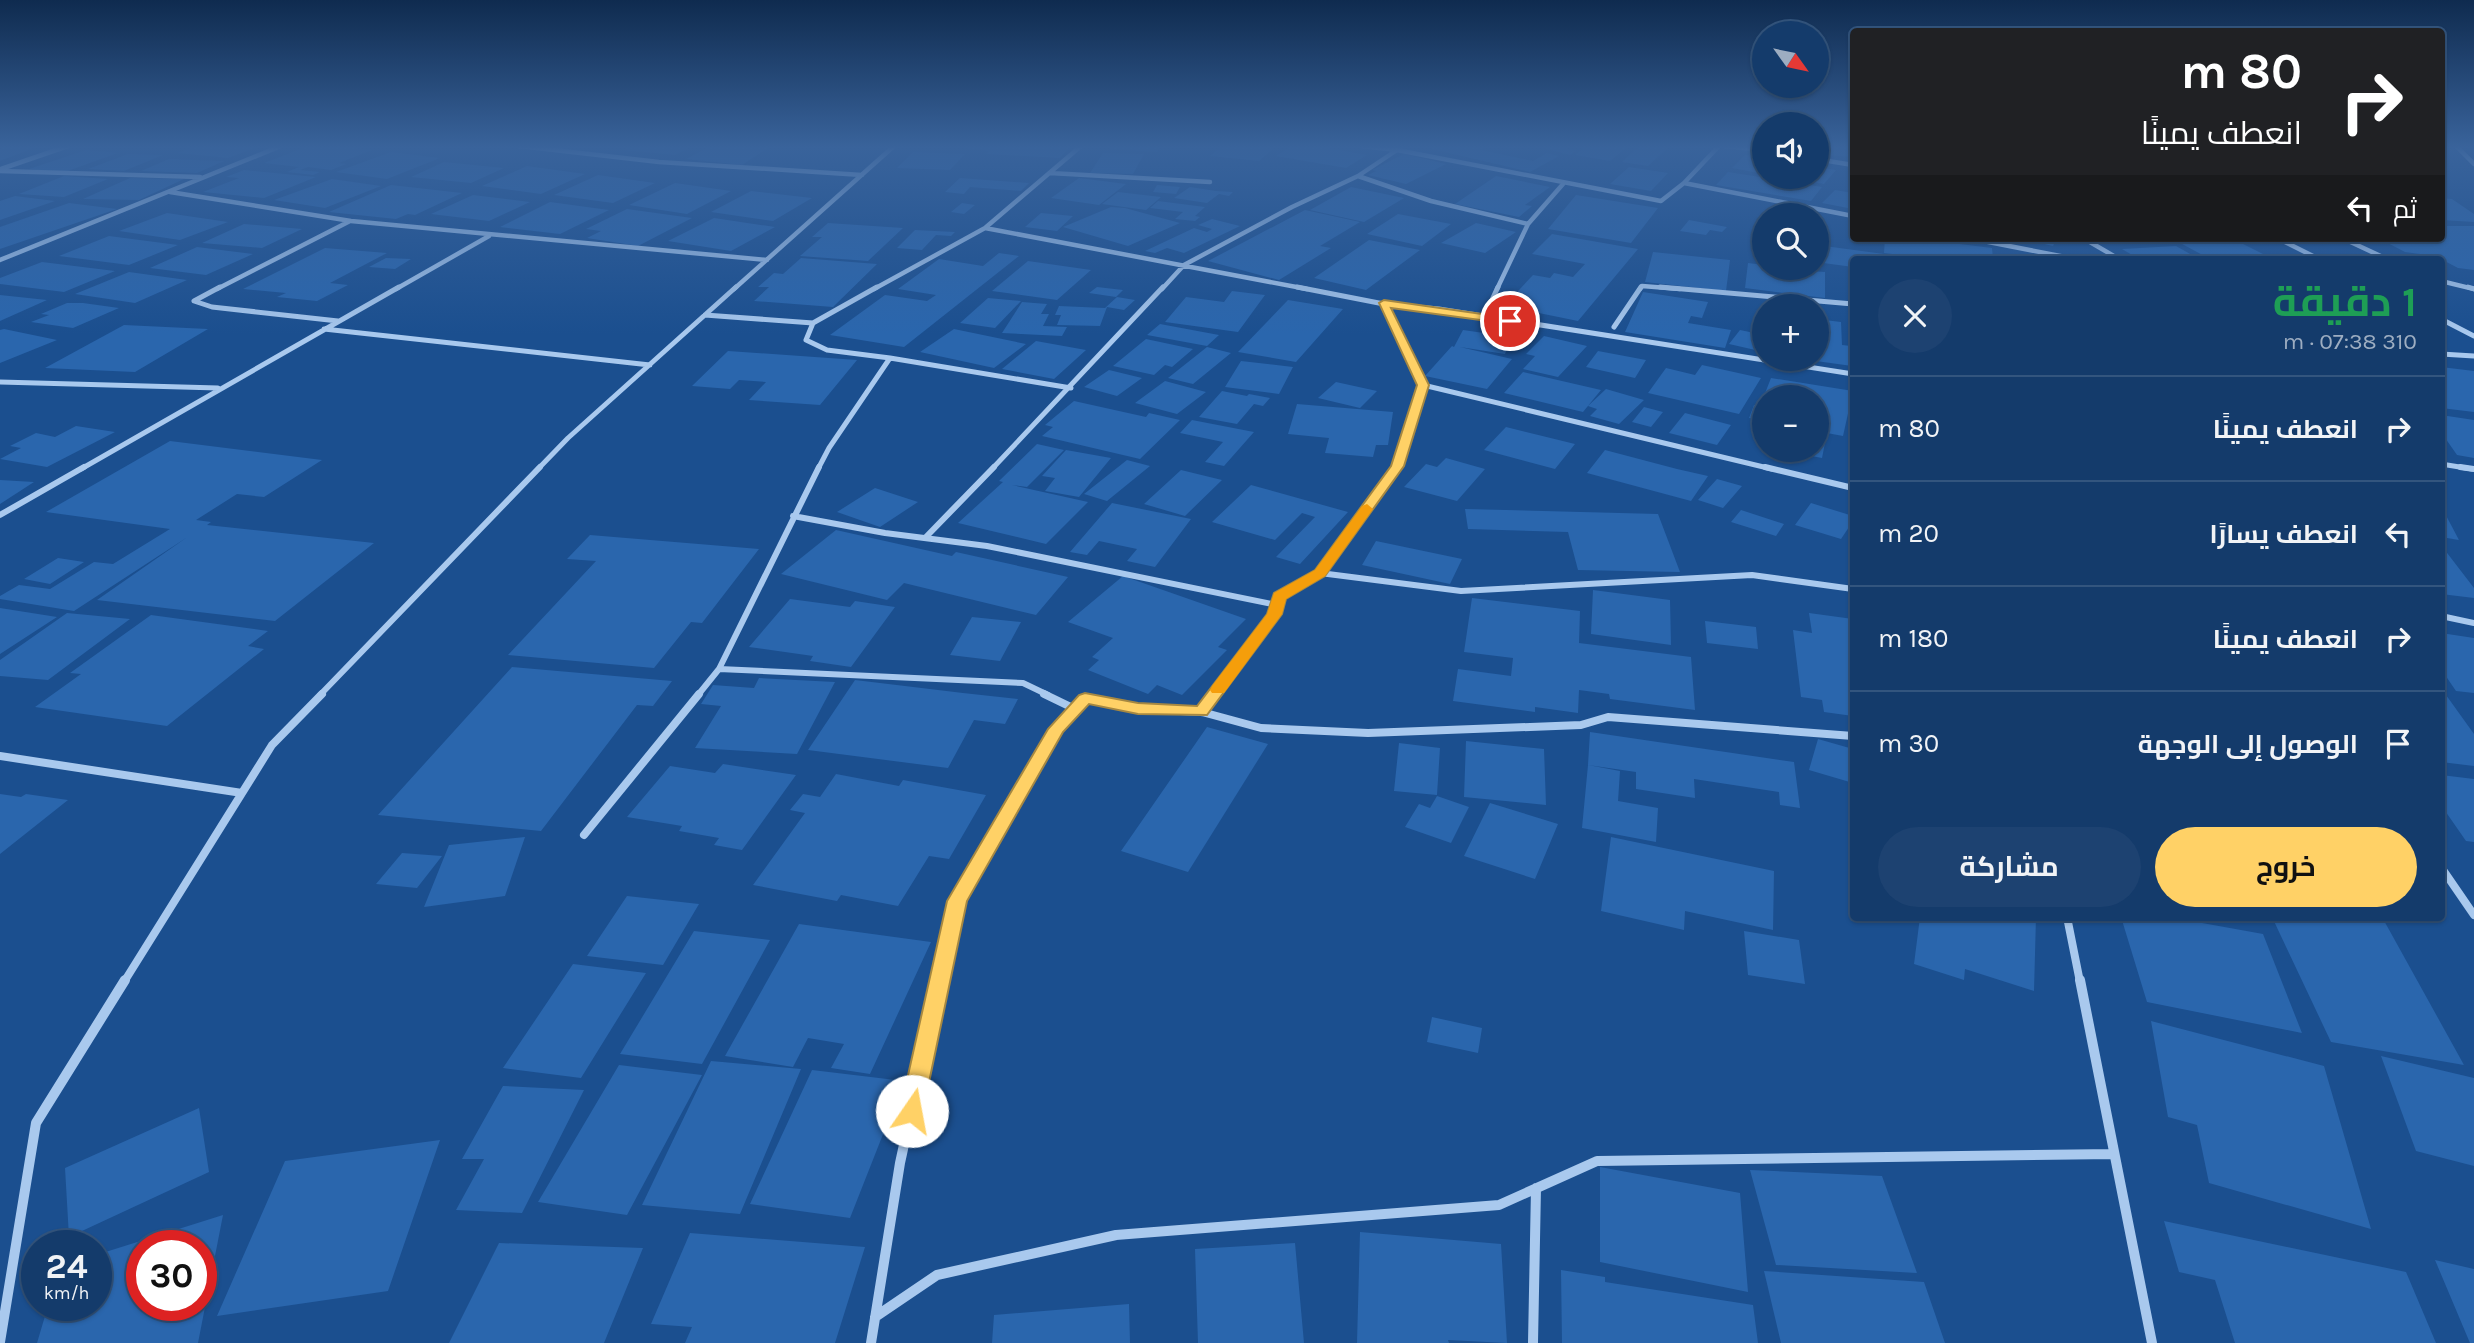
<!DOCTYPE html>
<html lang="ar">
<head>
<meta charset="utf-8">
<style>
  :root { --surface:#143b6b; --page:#1d4271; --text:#f1f3f6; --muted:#9dadc1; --line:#33557e; --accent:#ffd166 }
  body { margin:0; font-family:Karla,Cairo,sans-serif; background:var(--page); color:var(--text); direction:rtl; height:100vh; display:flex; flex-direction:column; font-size:26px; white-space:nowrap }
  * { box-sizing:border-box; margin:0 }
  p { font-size:23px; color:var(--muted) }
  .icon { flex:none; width:38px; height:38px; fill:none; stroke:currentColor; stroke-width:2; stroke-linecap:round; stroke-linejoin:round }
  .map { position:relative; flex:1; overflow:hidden; direction:ltr }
  .side { position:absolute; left:1850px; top:256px; width:595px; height:665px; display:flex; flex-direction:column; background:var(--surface); border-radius:7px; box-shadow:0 2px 5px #0004,0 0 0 2px var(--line); direction:rtl }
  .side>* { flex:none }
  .hud { position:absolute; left:1850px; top:28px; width:595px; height:214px; border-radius:7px; box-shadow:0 2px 5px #0004,0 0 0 2px var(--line); direction:rtl; background:#202124; color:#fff; overflow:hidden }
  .needle { width:46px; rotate:123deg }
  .buttons { position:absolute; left:1752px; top:21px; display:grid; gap:14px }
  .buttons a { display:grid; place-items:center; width:77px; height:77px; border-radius:50%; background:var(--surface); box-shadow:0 2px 5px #0004,0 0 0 2px var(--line); font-size:35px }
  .speed { position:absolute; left:21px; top:1230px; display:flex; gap:14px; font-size:35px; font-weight:700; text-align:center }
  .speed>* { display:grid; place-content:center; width:91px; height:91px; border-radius:50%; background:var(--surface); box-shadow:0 2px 5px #0004,0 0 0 2px var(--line); line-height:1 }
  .speed small { font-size:18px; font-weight:400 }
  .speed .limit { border:10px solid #d22; background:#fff; color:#111 }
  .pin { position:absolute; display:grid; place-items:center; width:60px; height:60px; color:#fff; margin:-30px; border:4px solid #fff; border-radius:50%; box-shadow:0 2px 7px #0007 }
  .me { position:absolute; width:77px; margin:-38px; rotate:12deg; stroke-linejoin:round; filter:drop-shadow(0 0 5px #0008) }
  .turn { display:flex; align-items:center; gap:24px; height:147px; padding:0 28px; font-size:32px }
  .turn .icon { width:91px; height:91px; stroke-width:2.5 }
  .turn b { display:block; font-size:49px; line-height:60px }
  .then { display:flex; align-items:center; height:66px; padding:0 28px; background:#0003; gap:14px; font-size:26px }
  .round { display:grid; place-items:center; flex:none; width:74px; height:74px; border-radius:37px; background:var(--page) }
  .overview { display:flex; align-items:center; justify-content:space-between; height:119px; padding:0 28px }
  h1 { font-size:42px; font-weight:700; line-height:52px; color:#1e9e55 }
  .primary-button { display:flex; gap:14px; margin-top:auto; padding:14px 28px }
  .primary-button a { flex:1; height:80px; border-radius:42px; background:var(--accent); color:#111; font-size:28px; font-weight:700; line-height:80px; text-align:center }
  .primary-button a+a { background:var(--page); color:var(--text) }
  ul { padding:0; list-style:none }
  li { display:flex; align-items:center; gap:21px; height:105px; padding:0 28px; border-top:2px solid var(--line) }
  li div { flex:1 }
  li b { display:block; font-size:26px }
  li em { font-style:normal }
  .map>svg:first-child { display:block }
  .building { fill:#2a66ad; fill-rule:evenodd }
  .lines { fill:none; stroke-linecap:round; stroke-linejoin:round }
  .street-far4 { stroke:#a9c9ee; stroke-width:4.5 }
  .street-far3 { stroke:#a9c9ee; stroke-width:5 }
  .street-far2 { stroke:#a9c9ee; stroke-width:6 }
  .street-far1 { stroke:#a9c9ee; stroke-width:8 }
  .street { stroke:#a9c9ee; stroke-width:10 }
  .route { fill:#ffd166; stroke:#a68842; stroke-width:2 }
  .slow { fill:#f59e0b }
</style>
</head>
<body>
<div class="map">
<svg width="2474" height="1343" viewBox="0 0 2474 1343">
  <rect width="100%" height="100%" fill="#1b4f8f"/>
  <path class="building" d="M8,146H18L36,147L0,161V149Z
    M195,146H257V147L228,158L178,153Z
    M308,146H339L372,150L339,163L346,164L331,170L308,167L300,170L320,172L313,175L287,172L299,167L264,163Z
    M630,146H693L675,155L623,150Z
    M711,146H771L742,165L686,159Z
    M946,146H1071L1060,158L986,154L989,151Z
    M1112,146H1161L1157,152L1110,149Z
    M1222,146H1252L1273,149L1259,161L1210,156Z
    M1292,146H1317L1367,155L1346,168L1276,156Z
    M1419,146H1488L1481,150L1533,161L1547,153L1559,156L1530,172Z
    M1535,146H1570L1566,149L1576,151L1570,155Z
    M1586,146H1628L1610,161L1575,155Z
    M1639,146H1670L1648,166L1622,162Z
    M1816,146H1853V157L1816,154Z
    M86,150L118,153L62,173L29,169Z
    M391,152L440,158L387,179L336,172Z
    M913,152L965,154L950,170L897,168Z
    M1103,153L1144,154L1133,174L1090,173Z
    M128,154L163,155L124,171L88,169Z
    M1404,154L1446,164L1406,184L1368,175L1376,171L1372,170Z
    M1745,155L1764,158V174L1732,168Z
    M169,159L224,161L197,173L141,171Z
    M444,162L504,168L471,183L411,177Z
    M527,166L585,174L541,194L482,186Z
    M1629,167L1668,173L1651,191L1610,184Z
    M1816,167L1836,170L1824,184L1791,178L1816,177Z
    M244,170L316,177L264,198L203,192L239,178L226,177Z
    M1728,172L1822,187L1811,201L1716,185Z
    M598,175L655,183L613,203L554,195Z
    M64,176L108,179L64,197L19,194Z
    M1496,176L1550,187L1525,205L1532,206L1519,217L1455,204Z
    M130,178L184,179L139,200L83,199Z
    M960,178L1029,183L1021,191L970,187L964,194L945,192Z
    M1079,178L1126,184L1099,205L1051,198Z
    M332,179L381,186L325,208L274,200Z
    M675,183L731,191L687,214L629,205Z
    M391,185L462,193L415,215L408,214L396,219L329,212Z
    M1157,185L1180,187L1176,194L1153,192Z
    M1190,187L1216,191L1233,192L1229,196L1219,194L1207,203L1174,198Z
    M1351,187L1404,198L1364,222L1310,210Z
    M1835,190L1853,193V209L1822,203Z
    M751,191L812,198L773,221L711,212Z
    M1118,192L1161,197L1146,210L1102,204Z
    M473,195L530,202L489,221L431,214Z
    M1576,195L1658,208L1631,243L1548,229Z
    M15,196L55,201L0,220V201Z
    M2441,198L2452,199L2474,214V222L2441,220Z
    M1158,201L1205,207L1195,216L1200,217L1195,221L1175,219L1183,212L1150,208Z
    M550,202L609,210L560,234L500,227Z
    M69,203L117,209L0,249V227Z
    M962,203L975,205L964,214L951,212Z
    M1111,207L1125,208L1180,223L1128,246L1063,227Z
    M627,209L692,218L638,246L587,238L601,231L586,229Z
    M1305,210L1360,222L1320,246L1331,248L1279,280L1208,261Z
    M167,213L228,222L180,240L119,231Z
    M1041,213L1073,216L1057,231L1025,227Z
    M1398,214L1451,224L1422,246L1367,234Z
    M714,218L775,227L731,251L668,241Z
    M1212,219L1240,226L1184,253L1167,248L1155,253L1145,251L1194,228L1207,232L1212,229L1198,225Z
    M1689,220L1727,227L1722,232L1710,230L1706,235L1680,231Z
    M828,223L903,228L868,261L800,256L822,237H812Z
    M1476,223L1516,232L1485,253L1441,243Z
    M244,224L302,229L262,248L202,243Z
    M2441,226H2474V270L2458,268L2435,256L2405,252L2378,238H2441Z
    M915,230L955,232L951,236L936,235L922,250L897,248Z
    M1552,234L1638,249L1578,321L1504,306L1533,275L1550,278L1554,273L1573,277L1585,264L1532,254Z
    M109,236L178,245L129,265L59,256Z
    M1885,238H1911L1992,248L1993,259H1933L1884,253Z
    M2018,238H2057L2053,246Z
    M2106,238H2159V240L2116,243Z
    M2171,238H2231L2273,259H2210Z
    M1369,240L1420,250L1366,290L1314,278Z
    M1817,245L1884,254L1883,259H1853V267L1816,262Z
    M2176,246L2199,259H2139L2122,249Z
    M197,247L253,254L206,275L150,268Z
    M325,248L387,253L330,283L348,285L317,301L277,297L286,293L243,289Z
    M1653,252L1730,260L1726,291L1645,282Z
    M999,253L1019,256L904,347L830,335L885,295L927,301L936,295L898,289L939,259L983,266Z
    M386,258L411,259L395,269L369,267Z
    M801,258L877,264L833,307L754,301L769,287H758L774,273L783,274Z
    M1028,261L1091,270L1057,300L992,291Z
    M42,262L115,271L64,292L0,284V278Z
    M1748,263L1764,265V268L1825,272V298L1745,288Z
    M129,272L187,280L135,303L75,294Z
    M1097,287L1123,290L1116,297L1089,293Z
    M1232,291L1265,295L1238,332L1165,322L1186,297L1224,302Z
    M1643,292L1708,302L1702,318L1691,316L1688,323L1731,330L1725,348L1625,332Z
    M0,295L47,300L0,321Z
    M1117,297L1135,300L1124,310L1107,307L1100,326L1057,325L1061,315H1055L1059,306L1105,308Z
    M988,298L1021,301L995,328L960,323Z
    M1288,300L1343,309L1296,362L1238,352Z
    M1022,302L1047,304L1041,314H1049L1043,326L1067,327L1062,336L1002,333Z
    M67,303H83L119,308L73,328L31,322L49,315L41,314Z
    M1816,319L1841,322L1842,345L1851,346L1852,366L1816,361Z
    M1160,324L1219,335L1207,346L1147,335Z
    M124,325L208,329L135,372L45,368Z
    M4,329L57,340L0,363V330Z
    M954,329L1026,344L994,368L920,352Z
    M1463,330L1512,337L1505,354L1460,347L1512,359L1487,389L1425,376L1452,346L1454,347Z
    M1740,330L1764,335V352L1729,344Z
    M1544,336L1587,346L1558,377L1523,369L1535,356L1526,354Z
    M1146,339L1193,349L1172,367L1165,365L1154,375L1113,366Z
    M1036,341L1086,350L1054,379L1002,369Z
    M1207,347L1231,353L1193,384L1168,378Z
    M728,351L857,360L820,405L749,400L766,382L739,380L730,389L692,386Z
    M1598,351L1646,360L1635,378L1586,367Z
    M1241,361L1293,367L1279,394L1225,387Z
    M1702,365L1761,378L1739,414L1648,393L1666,368L1695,375Z
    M2441,367L2474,371V412L2441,408Z
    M1109,370L1142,378L1117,396L1084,387Z
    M1523,372L1601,390L1583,412L1504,393Z
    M1771,378L1853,391L1843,436L1816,431V397H1764V420L1749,418L1754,405L1760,406Z
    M1165,381L1206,392L1177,414L1135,403Z
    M1336,382L1377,391L1360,408L1318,398Z
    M1606,389L1644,400L1619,424L1590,416L1597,409L1588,406Z
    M1222,391L1247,396L1249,394L1270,398L1263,406L1254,404L1237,424L1199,417Z
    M1074,401L1146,417L1149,413L1180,420L1140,459L1042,436L1053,427L1045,425Z
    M1297,404L1393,412L1388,445H1376L1373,457L1325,453L1329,438L1288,434Z
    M1644,407L1663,412L1651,427L1632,422Z
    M1685,413L1731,425L1717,445L1669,433Z
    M2441,415L2474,420V458L2457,455L2441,432Z
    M1192,420L1254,432L1224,466L1205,462L1223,442L1180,433Z
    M76,426L115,432L47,467L0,459L21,448L10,446L36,433L55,437Z
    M1506,427L1575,444L1555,469L1484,450Z
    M1816,436L1826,438L1822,458L1785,451L1816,450Z
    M170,441L322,460L264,497L237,494L196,520L211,522L207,525L374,543L275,621L97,600L186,538L74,611L0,599V596L19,585L50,589L94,562L113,564L170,529L46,512Z
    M1037,444L1064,450L1027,487L1012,485L1088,502L1046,544L958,523L1003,482L999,481Z
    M1066,450L1111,458L1079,497L1045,491L1055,478L1042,476Z
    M1605,450L1677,469L1708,476L1691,501L1587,473Z
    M1446,458L1485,469L1457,501L1404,487L1426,464L1437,467Z
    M1127,460L1150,466L1107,501L1084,494Z
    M1181,470L1222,480L1185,516L1144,504Z
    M1717,479L1742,486L1723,508L1698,500Z
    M0,480L34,482L0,504Z
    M1251,485L1348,512L1300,564L1276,557L1315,517L1302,513L1275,540L1212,522Z
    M875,488L918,502L880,527L837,512Z
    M1112,503L1191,519L1155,567L1127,561L1137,549L1099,541L1087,555L1070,552Z
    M1811,503L1853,516V521L1841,539L1795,525Z
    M2441,506L2459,540L2441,537Z
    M1465,509L1658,514L1680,572L1578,570L1568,532L1468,529Z
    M1741,510L1784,524L1776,536L1731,522Z
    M836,530L952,556L956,552L1068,577L1036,615L904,583L887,600L781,574Z
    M590,535L759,549L702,623L691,622L654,668L508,655L596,561L567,559Z
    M1376,541L1462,559L1450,584L1362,565Z
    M2441,545L2474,588V598L2441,594Z
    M58,558L84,562L50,584L24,579Z
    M1123,576L1246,619L1218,647L1227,650L1182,695L1157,685L1148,694L1088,670L1099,660L1092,657L1113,638L1068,622Z
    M1593,590L1670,600L1671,645L1591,634Z
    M1472,598L1580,611L1579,643L1691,657L1695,710L1610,699L1609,694L1579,690L1578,713L1535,707V712L1453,701L1458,669L1511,676L1513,658L1464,652Z
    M790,599L850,607L855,601L895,607L851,667L810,661L813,656L749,647Z
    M0,608L57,617L0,654Z
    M67,613L130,619L48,680L0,676V660Z
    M1809,613L1853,619V716L1824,712L1822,700L1801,697L1793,630L1812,633Z
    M151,615L268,631L248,646L264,649L167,726L35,707L81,674L70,673Z
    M972,617L1021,622L1000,661L950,655Z
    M1705,621L1756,627L1758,649L1707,643Z
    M2441,633L2474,638V693L2456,691L2441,669Z
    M512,667L672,681L653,706L637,705L541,831L378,815Z
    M759,678L835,682L797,754L695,748L721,706L701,704L713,685L754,688Z
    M855,680L963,693L1018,699L1005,724L974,720L948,768L808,750Z
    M2441,688L2474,734V766L2441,762Z
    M1207,727L1268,744L1188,872L1121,851Z
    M1590,732L1794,762L1800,808L1780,805L1779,792L1694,779L1695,798L1636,789V772L1588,765Z
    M1818,739L1853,749V783L1809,770Z
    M1466,741L1544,749L1546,805L1464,797Z
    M1399,743L1440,748L1437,795L1394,791Z
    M723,764L796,775L742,850L714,845L719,838L679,831L682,826L627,817L670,766L715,773Z
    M1588,765L1620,771L1618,801L1658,808L1656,842L1582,828Z
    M836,774L899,786L903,780L986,795L949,859L929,856L898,906L841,895L837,901L753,885L805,813L790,810L803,794L820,797Z
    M2441,775L2474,779V842L2466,841L2441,805Z
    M0,794L21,797L26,794L68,800L0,854Z
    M1437,796L1469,807L1451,843L1405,827L1419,804L1430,808Z
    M1490,803L1558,824L1535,879L1464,856Z
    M525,837L505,896L424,907L449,845Z
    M1611,837L1774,871L1773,930L1685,911L1684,930L1601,911Z
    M402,853L442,856L417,888L376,884Z
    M627,896L699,904L663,965L587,956Z
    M1920,917H2036L2034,991L1965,969L1964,980L1914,964Z
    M2121,917H2169L2263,934L2302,1033L2147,1002Z
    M2272,917H2382L2464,1065L2331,1042Z
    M799,924L931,942L870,1074L831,1068L844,1044L808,1038L793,1067L725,1056Z
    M694,931L770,940L702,1064L620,1054Z
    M1744,931L1799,940L1805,984L1748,975Z
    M573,964L646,973L581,1078L503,1068Z
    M1432,1017L1482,1028L1478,1053L1427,1042Z
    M2151,1021L2324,1066L2371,1229L2209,1183L2197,1125L2168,1117Z
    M2381,1056L2474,1078V1166L2416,1151Z
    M711,1061L801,1069L740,1214L642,1205Z
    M619,1065L702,1075L627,1215L538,1202Z
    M812,1070L904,1081L850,1218L750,1204Z
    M503,1086L584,1090L522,1213L456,1210L484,1159H462Z
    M199,1108L209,1172L69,1237L65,1168Z
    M440,1140L388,1291L217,1316L285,1161Z
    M1600,1167L1740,1193L1748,1292L1600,1262Z
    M1750,1170L1882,1176L1917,1273L1776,1265Z
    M223,1215L198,1343H37L48,1306H96V1255ZM142,1246H201V1306H142Z
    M2164,1221L2406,1272L2436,1343H2235L2215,1280L2179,1272Z
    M1360,1232L1501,1244L1507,1343L1448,1340L1449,1343H1357Z
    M690,1233L865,1247L835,1343H685L692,1327L651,1324Z
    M499,1243L643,1248L604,1343H449Z
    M1295,1243L1304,1343H1198L1195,1249Z
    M2435,1260L2474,1269V1343H2470Z
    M1561,1270L1605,1277V1282L1753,1305L1758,1343H1562Z
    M1764,1271L1924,1282L1945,1343H1781Z
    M1129,1304L1130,1343H992L994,1315Z"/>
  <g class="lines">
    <path class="street-far4" d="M519,146L659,162L862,175
      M1362,146L1397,150L1661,201L1684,183L1719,146
      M1724,146L1764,150
      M2456,146L2474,164
      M1816,159L1853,165
      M1,169L68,146
      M0,171L200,177
      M1050,173L1210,182
      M1358,176L1431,201L1528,224
      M1684,183L1853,216
      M170,192L351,221L767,260
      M985,228L1307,289
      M1968,238L2076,259
      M2083,238L2119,259
      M2277,238L2319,259
      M2342,238L2387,259
      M0,260L281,146
      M2441,281L2474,289
      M217,289L350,221
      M396,289L489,236
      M734,289L894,146
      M874,289L985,228L1081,146
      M1162,289L1184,265L1292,207L1358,176L1397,150
      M1497,289L1528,224L1563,184
      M1640,289L1642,286L1680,289"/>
    <path class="street-far3" d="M220,287L194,301L212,307L338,321
      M1297,287L1384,304L1439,309L1853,374
      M1660,287L1853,304
      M2468,287L2474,289
      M1384,304L1423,385L1772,469
      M705,315L813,323L877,287
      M1484,317L1498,287
      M2441,319L2474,336
      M813,323L806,340L827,350L890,358L829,448L818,469
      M1614,327L1641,287
      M324,329L650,365
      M2441,354L2474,356
      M890,358L1071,388
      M0,382L218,388
      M2441,464L2472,469
      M81,469L399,287
      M538,469L568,438L736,287
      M992,469L1163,287
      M1396,469L1423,385"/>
    <path class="street-far2" d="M819,467L719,669L1023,683L1048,695
      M1765,467L1853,488
      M2460,467L2474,469
      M0,515L84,467
      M793,516L885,533L987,546L1277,605L1274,614L1214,695
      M925,538L994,467
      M1320,573L1461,591L1752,575L1853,589
      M1277,605L1279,597L1320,573L1397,467
      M2441,616L2474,623
      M320,695L540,467
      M698,695L719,669"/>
    <path class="street-far1" d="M1044,694L1075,709
      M1202,712L1216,694
      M0,756L242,793
      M584,835L699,694
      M2441,867L2474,915
      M2067,917L2080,982
      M124,982L272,745L322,694
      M939,982L957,901L1056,729L1085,698L1138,709L1202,712L1261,728L1368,733L1581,725L1608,717L1853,736"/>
    <path class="street" d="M2080,980L2152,1343
      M875,1317L937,1275L1116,1235L1499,1205L1597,1161L2114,1154
      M0,1342L36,1123L125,980
      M871,1343L900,1163L940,980
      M1533,1343L1536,1188"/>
  </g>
  <linearGradient id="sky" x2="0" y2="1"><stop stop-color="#0f2b4f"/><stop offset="0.44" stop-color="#39639b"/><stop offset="1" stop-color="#39639b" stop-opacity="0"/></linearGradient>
  <rect width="2474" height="334" fill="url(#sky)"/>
  <path class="route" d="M1384,300L1510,318L1516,321L1510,324L1391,308L1429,385L1404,466L1325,576L1286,599L1282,614L1207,715L1138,714L1089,704L1063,732L967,901L923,1111L920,1118L912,1121L904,1118L900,1111L947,901L1048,729L1079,695L1085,693L1138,703L1197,706L1267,614L1274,593L1315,570L1391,466L1417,385L1379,303Z"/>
  <path class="slow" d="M1367,504L1373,509L1325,576L1286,599L1282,614L1224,693H1212L1210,690L1212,686L1267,614L1274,593L1315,570L1362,506Z"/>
</svg>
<div class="buttons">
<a><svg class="needle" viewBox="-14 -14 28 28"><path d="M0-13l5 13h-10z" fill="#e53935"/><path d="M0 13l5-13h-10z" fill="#9dadc1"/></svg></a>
<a><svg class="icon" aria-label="sound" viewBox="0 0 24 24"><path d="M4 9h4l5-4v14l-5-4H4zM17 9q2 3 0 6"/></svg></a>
<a><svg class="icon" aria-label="search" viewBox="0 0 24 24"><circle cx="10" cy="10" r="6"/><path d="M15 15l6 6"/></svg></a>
<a>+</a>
<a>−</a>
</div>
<div class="speed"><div>24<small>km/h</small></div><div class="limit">30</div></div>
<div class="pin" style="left:1510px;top:321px;background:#d93025"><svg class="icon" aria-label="arrive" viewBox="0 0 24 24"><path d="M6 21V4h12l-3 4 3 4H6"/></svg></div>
<svg class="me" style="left:912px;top:1111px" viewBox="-20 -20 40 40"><circle r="19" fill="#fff"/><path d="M0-13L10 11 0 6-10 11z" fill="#ffd166"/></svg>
<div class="hud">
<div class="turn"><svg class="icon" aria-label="right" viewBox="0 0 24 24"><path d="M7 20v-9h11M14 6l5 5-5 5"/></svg><div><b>80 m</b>انعطف يمينًا</div></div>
<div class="then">ثم<svg class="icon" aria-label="left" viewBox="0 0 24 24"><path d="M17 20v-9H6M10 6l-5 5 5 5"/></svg></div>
</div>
<section class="side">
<div class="overview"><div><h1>1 دقيقة</h1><p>310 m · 07:38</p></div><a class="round"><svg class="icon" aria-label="close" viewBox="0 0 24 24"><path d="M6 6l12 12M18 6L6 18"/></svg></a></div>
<ul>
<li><svg class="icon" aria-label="right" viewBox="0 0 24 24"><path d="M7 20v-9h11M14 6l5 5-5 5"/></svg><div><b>انعطف يمينًا</b></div><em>80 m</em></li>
<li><svg class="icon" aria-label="left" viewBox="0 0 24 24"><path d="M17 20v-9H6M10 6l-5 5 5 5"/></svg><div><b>انعطف يسارًا</b></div><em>20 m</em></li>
<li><svg class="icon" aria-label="right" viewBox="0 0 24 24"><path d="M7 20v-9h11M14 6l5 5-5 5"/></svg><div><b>انعطف يمينًا</b></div><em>180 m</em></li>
<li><svg class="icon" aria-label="arrive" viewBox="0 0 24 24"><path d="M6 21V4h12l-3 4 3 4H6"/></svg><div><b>الوصول إلى الوجهة</b></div><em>30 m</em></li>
</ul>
<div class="primary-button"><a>خروج</a><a>مشاركة</a></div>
</section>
</div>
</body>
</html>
